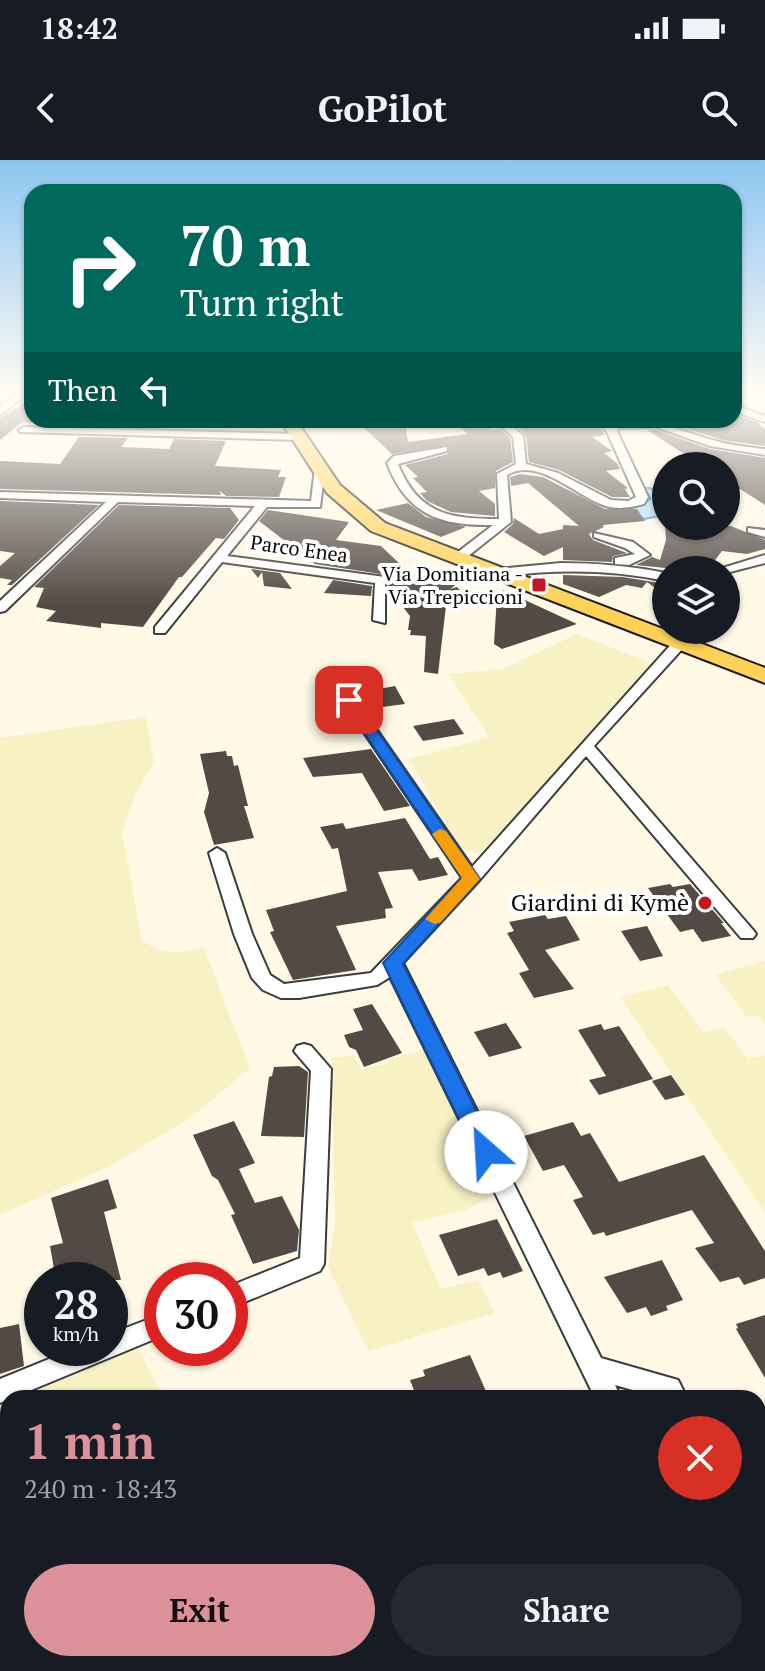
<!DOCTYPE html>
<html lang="en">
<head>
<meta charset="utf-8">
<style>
  :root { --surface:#171b24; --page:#242831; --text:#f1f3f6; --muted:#9ea1a6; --accent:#dc9098 }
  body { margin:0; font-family:"PT Serif",serif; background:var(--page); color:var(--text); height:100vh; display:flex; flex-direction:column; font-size:30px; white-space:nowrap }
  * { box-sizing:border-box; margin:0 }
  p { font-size:26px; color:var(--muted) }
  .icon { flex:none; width:44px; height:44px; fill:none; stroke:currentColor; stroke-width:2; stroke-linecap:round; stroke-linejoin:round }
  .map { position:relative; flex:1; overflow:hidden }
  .drawer { position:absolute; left:0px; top:1230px; width:766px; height:282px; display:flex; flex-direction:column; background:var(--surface); border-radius:24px 24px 0 0; box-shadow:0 2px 6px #0004 }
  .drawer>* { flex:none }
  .top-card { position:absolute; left:24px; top:24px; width:718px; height:244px; border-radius:24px; box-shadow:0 2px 6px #0004; background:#00695c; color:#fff; overflow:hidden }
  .fabs { position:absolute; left:652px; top:292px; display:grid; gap:16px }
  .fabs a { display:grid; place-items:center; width:88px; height:88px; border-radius:50%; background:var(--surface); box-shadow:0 2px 6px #0004; font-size:40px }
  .speed { position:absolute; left:24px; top:1102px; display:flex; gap:16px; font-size:40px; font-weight:700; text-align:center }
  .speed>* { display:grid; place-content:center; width:104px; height:104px; border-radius:50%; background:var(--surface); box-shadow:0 2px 6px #0004; line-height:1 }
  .speed small { font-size:20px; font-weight:400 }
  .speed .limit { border:12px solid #d22; background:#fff; color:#111 }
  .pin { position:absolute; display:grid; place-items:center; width:68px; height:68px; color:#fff; margin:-34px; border-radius:16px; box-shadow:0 4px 12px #0006 }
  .me { position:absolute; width:88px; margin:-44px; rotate:334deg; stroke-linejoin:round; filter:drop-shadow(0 0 6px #0008) }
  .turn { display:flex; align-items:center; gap:28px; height:168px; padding:0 24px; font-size:36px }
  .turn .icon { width:104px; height:104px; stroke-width:2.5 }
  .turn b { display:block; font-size:56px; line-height:68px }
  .then { display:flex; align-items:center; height:76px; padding:0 24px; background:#0003; gap:16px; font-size:30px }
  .round { display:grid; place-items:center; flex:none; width:84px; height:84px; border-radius:42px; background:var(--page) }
  .headline { display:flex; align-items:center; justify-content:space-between; height:136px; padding:0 24px }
  h1 { font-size:48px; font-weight:600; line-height:60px; color:var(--accent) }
  .primary-button { display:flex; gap:16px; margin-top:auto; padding:16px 24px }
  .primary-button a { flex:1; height:92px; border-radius:48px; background:var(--accent); color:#111; font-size:32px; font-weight:600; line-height:92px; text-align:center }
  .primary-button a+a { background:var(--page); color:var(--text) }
  .status { display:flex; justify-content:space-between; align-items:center; height:56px; padding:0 40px; background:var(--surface); direction:ltr }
  .status svg { height:22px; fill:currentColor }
  header { display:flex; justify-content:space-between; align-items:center; height:104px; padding:0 24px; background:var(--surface); font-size:36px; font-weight:600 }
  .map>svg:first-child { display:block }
  .farmland { fill:#f7f1c4 }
  .green { fill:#cfecad }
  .water { fill:#a5defb; stroke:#2696d8; stroke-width:2 }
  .building { fill:#534a45 }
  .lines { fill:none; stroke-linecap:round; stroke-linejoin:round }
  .street-casing { stroke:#3c3c3c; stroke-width:4 }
  .primary-casing { stroke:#1a1a1a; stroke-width:4 }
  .street { fill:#fff; fill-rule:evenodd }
  .primary { fill:#ffd156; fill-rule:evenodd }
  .route { fill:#1a73e8; stroke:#114b97; stroke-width:2 }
  .slow { fill:#f59e0b }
  .poi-dot { fill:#c31724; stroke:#fff; stroke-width:3 }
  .labels { text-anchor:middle; stroke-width:8; stroke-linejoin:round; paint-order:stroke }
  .far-street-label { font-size:20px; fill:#090909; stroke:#fff }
  .far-poi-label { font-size:20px; fill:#090909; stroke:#fff; text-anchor:end }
  .poi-label { font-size:24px; fill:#090909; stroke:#fff; text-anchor:end }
</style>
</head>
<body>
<div class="status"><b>18:42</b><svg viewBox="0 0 49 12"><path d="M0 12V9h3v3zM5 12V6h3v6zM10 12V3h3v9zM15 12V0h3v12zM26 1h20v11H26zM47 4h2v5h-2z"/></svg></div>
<header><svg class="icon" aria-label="back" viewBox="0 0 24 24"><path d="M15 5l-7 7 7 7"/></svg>GoPilot<svg class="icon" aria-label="search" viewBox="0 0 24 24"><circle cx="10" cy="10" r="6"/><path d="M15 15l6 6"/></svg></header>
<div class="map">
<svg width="765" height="1511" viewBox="0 0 765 1511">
  <rect width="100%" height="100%" fill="#fff9e6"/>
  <path class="farmland" d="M577,474L655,505L483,691L474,693L464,689L458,684L409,599L489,577L448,514L502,509Z
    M146,557L154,602L136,633L122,672L142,781L162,791L177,793L204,788L250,908L189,959L108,1007L0,1055V578Z
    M765,801V865L758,856L747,857L715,815Z
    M668,825L704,872L724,867L748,899L765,895V1052L620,837Z
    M432,888L503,1030L468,1049L412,1063L441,1129L478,1120L495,1153L368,1191L328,1107L335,1065L332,898L354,895L361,909H364L390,903L388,899Z
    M137,1185L163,1237L8,1238V1313L0,1317V1241Z
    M8,1465V1504H339L328,1511H0V1470Z"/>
  <path class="green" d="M758,1425L765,1435V1511H550L564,1504H758Z"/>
  <path class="water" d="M644,328H650L666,339V355L644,359L624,346H639L651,339Z"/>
  <path class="building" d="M32,238V263L22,262L0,280V258Z
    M734,254L757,262L765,269V286L723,280L658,260H734Z
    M90,260H142L136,267L86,266Z
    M570,260H594L605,275L592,277L612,291L604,293L617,303L620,309L606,311L628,328L625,329L630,337H612L559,310L529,302L526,276L519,268Z
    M486,266L491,270L500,269L510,278L513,302L496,311L495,328L479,331L495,344V356L451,352L427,341L420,333L427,332L413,318L418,317L405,305L448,294L449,285L392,294L364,268H406L408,282L468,274L460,267Z
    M647,270H656L710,289L765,298V345L726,320V306H703Z
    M79,277L128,278L121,287L169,289L174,279L226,281L215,306L281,310L278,317H286L279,337L226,336L220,331L221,335L0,329V301L60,304Z
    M520,314L543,317L605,349H637L645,361L603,365L604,367L589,374L593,380L627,393L613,396L612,402L563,400V387L544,396L504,372L513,364L514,358L539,374L563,369V365L579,366L528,323L511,326L510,317Z
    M0,341L99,345L12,425H7L12,420L0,418V406L15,393L0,391Z
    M408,343L426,357L466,367L441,377L376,350Z
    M119,345L230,348L239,360L224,379L216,378L182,417H179L143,467L101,463V468L46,461L56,451L36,447L44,428L34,427Z
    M268,350L349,362L336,380L381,386L422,425L464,419L450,429L457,427L471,442L446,446L438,514L424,512L426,476L410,475L411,470H408L410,456L396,438L388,437L387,415L315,404L259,361Z
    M665,366H731L765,380V389L747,394L722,391L712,404L693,403L685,410L636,405L652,397L660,400L666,380Z
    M251,409L280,413L292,429L264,426L262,412L258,418Z
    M563,415L623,417L666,424V436L647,422L642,428L626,425L599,437L563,424Z
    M333,420L372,426L371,436L324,433Z
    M503,430L577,464L502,489L494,484L497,435H503Z
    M395,526L405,544L367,549L358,533Z
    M454,559L464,574L423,581L413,566Z
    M371,589L410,646L384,651L362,613L313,617L303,598Z
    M226,591L227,596H232L234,606L238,605L248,646H244L254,678L214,685L204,652L209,633L200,594Z
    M405,658L430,699L438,697L448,715L419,721L412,709L378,712L393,748L385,749L386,758L336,766L356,810L293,820L270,772L274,771L266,750L347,731L338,688L332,689L320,667L343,663L346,669Z
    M670,724L673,727L690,724L724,763H721L731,776L702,782L693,769L680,772L648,728Z
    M545,755L548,759L566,756L580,780L545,790L574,829L534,838L519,813L529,810L507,773L514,771L509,762Z
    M647,766L663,796L640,801L621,771Z
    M372,844L402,893L364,907L356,890L349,887L344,875L363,870L353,849Z
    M506,863L522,888L489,897L474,872Z
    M601,864L604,870L619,866L653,919L599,935L589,920L606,916L578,870Z
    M299,906L308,912L304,977L261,976L269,917L272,916L274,907Z
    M671,915L685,935L665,940L652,921Z
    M234,961L255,1003L239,1009L255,1043L282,1036L299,1070L297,1091L253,1104L231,1055L235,1054L218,1020L212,1016L193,975Z
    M573,962L581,976L590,973L619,1022L704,995L765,1091V1118L744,1125L739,1117L720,1122L695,1088L714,1083L692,1050L606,1076L604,1072L593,1075L573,1040L583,1037L564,1005L543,1011L524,976Z
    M108,1019L117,1048L104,1052L121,1120H56L50,1086L63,1083L51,1038Z
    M497,1059L523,1111L503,1118L500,1112L488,1116L484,1108L458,1116L439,1075Z
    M662,1100L683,1140L666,1146L668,1150L651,1156L646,1147L627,1153L604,1117Z
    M765,1155V1218L736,1169L738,1168L736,1164Z
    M19,1164L24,1206L0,1214V1168Z
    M470,1195L489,1238H417L410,1220L425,1216L423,1210Z"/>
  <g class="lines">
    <defs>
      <path id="street" d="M17,234H28L0,255V247Z
        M734,245L765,256V262L734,251Z
        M495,260H506L523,276L526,304L558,313L611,340L628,341L636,337L607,272L597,260H607L612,265C647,252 675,270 709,279C727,285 746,287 765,289V295L710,286L656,267L619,268L617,271L648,337L644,344C632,347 619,350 606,346C576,337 539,296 507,315L511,362L462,401H454V395L493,365C440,366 407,355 387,303L394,296L447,287V291L398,304C418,354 449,359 499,359L497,314L516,304L513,277Z
        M24,267L299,274L304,277L299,280L20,272L19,270Z
        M320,305L325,308L320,347H267L227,396L385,417V463L373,460L375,423L222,402L165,473H155V467L255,346L118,342L5,451L0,452V441L106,342L0,338V332L311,341L315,308Z
        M748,368L765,370V377L748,372Z
        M594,373L633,382L650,395L629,405L615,404V398L635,394L625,388L594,377Z
        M765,395V403L726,413V410H716Z
        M561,403C597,403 631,406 666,413V421C609,409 554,409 497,417L491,413L497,409Z
        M680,479L687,483L685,486L594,586L753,770L756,774L753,778H741L586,596L477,723L403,803L601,1198L678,1220L687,1238H661L615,1225L621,1238H595L390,817L377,825L299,838H281L263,830L252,818L234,774L209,693L217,688L225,693L252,774L270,815L284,824L371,813L462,718L342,540L344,537H354L472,707L675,480Z
        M304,884L311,886L331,909L324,1104L320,1111L230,1148V1126L300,1098L311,911L294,891L297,886Z
        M162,1154V1176L0,1243V1219L76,1188H110V1174Z
        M758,1379L765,1382V1420L758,1418Z"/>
      <path id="primary" d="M280,260H296L340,325L385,363L765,508V523L371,371L327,333Z"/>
    </defs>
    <use href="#street" class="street-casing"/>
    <use href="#primary" class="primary-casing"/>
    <use href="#street" class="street"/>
    <use href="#primary" class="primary"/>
  </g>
  <linearGradient id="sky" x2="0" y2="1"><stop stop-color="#8dc5f0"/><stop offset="0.52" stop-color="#fffcf4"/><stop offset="1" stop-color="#fffcf4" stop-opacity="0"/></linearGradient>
  <rect width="765" height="446" fill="url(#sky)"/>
  <path class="route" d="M349,536L354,537L480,719L403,804L497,992L494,998L486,1000L478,998L475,992L383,803L462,718L342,540Z"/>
  <path class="slow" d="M440,669L446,671L480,719L440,763L434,764L425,759L462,718L432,674Z"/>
  <g class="poi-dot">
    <rect x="531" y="417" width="16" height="16" rx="4"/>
    <circle cx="705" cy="743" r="8"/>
  </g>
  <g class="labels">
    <g class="far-street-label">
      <text transform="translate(299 389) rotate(8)" y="7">Parco Enea</text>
    </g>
    <g class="far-poi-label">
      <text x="523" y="421">Via Domitiana -<tspan x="523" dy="23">Via Trepiccioni</tspan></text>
    </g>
    <g class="poi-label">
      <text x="689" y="751">Giardini di Kymè</text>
    </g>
  </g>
</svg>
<div class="fabs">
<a><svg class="icon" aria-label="search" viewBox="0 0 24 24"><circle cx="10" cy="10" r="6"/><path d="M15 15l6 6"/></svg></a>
<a><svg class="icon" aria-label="layers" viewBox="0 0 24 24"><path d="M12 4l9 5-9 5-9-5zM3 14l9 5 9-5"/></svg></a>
</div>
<div class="speed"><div>28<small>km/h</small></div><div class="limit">30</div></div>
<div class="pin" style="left:349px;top:540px;background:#d93025"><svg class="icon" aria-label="arrive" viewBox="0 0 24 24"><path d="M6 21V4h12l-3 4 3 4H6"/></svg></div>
<svg class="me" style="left:486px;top:992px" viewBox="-20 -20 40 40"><circle r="19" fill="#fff"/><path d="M0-13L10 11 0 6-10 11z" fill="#1a73e8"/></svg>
<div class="top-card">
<div class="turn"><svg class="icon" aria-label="right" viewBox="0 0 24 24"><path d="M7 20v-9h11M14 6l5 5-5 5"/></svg><div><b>70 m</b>Turn right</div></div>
<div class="then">Then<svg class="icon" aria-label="left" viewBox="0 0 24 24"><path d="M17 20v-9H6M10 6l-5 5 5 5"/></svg></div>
</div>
<section class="drawer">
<div class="headline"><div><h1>1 min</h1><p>240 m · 18:43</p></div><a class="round" style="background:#d93025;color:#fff"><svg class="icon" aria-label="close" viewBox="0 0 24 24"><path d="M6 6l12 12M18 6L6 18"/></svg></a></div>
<div class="primary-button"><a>Exit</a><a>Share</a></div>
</section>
</div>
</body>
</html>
